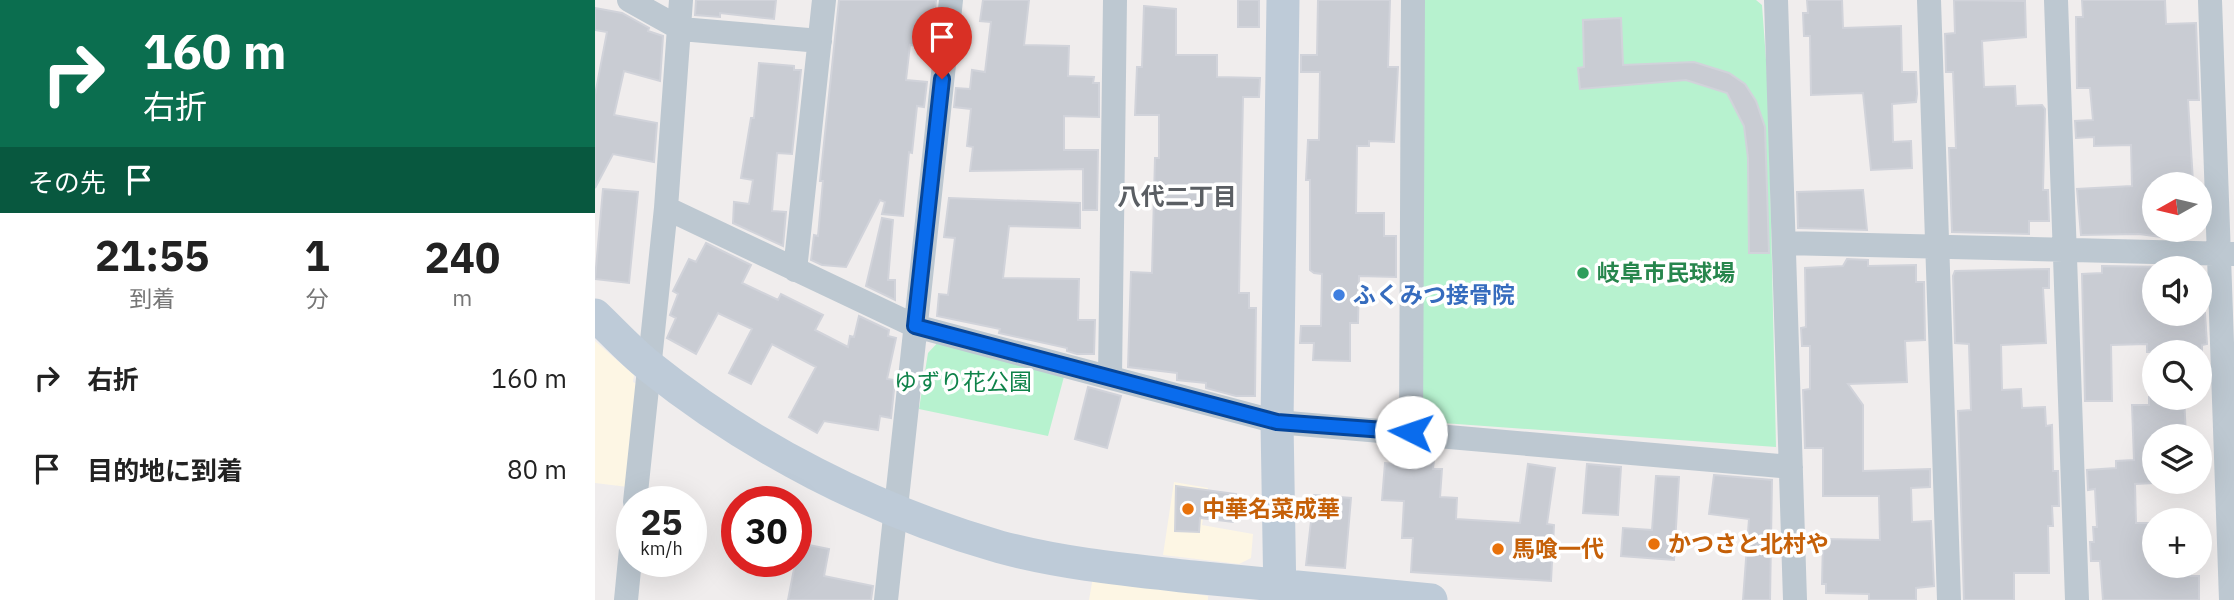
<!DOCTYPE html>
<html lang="ja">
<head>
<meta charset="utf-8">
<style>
  :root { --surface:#fff; --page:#f2f2f2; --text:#222; --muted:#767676 }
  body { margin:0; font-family:"IBM Plex Sans","Noto Sans JP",sans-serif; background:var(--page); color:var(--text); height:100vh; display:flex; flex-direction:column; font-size:26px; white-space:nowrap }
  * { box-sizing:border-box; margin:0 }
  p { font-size:23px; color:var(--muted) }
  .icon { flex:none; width:38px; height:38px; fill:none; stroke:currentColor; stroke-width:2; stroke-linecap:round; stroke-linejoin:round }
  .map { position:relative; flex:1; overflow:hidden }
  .panel { display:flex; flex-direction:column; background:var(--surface); width:595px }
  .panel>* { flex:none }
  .guide { background:#0b6e4f; color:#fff; overflow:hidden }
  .needle { width:46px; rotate:262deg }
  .fabs { position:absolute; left:1547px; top:172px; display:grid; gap:14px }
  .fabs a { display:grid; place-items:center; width:70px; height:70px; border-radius:50%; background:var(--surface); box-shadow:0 7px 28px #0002; font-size:35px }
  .speed { position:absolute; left:21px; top:486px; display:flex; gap:14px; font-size:35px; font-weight:700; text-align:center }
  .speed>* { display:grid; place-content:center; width:91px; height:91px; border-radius:50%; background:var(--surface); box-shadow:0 7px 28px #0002; line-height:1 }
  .speed small { font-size:18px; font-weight:400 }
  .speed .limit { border:10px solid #d22; background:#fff; color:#111 }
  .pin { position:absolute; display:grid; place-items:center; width:60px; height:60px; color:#fff; margin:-72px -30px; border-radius:50% 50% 50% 0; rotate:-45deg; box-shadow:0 0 7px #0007 }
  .pin .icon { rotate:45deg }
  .me { position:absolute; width:77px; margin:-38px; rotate:274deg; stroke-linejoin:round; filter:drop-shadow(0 0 5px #0008) }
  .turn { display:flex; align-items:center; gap:24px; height:147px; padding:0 28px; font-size:32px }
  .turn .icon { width:91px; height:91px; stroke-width:2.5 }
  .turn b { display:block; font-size:49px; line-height:60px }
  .then { display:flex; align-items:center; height:66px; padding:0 28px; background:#0003; gap:14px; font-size:26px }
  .eta { display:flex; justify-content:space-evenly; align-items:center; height:119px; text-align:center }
  .eta b { font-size:42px; font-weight:700; line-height:49px }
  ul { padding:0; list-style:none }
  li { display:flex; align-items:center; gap:21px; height:91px; padding:0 28px }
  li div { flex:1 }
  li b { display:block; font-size:26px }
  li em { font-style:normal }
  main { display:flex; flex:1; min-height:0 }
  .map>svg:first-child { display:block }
  .commercial { fill:#fdf6e4 }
  .green { fill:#b7f2cf }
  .building { fill:#c9ccd3; stroke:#d1d3da; stroke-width:2 }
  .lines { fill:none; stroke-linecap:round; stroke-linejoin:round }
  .street { stroke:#bdc8d1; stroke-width:24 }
  .secondary { stroke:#becbd8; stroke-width:33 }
  .route-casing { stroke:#06469a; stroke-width:18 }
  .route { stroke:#0a6ced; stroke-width:12 }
  .leisure-dot { fill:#2e9e5b; stroke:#fff; stroke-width:2.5 }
  .shop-dot { fill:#3f7fe0; stroke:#fff; stroke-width:2.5 }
  .food-dot { fill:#e8710a; stroke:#fff; stroke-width:2.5 }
  .labels { text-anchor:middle; stroke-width:7; stroke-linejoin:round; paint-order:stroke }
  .leisure-label { font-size:23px; font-weight:bold; fill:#27864d; stroke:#fff; text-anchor:start }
  .shop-label { font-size:23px; font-weight:bold; fill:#366cbe; stroke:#fff; text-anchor:start }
  .park-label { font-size:23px; fill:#0f834a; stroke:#fff }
  .food-label { font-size:23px; font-weight:bold; fill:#c56008; stroke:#fff; text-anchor:start }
  .neighbourhood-label { font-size:24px; font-weight:bold; fill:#5a5e63; stroke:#fff }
</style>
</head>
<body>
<main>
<section class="panel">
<div class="guide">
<div class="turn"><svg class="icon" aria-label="right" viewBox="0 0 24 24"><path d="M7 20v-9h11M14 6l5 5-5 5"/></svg><div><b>160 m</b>右折</div></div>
<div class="then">その先<svg class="icon" aria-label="arrive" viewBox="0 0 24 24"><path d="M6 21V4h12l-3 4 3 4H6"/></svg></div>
</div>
<div class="eta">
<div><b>21:55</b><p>到着</p></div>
<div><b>1</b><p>分</p></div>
<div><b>240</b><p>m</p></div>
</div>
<ul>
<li><svg class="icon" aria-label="right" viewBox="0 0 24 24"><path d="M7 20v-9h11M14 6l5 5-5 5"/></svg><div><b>右折</b></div><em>160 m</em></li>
<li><svg class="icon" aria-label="arrive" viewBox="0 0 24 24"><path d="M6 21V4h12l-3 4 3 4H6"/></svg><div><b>目的地に到着</b></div><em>80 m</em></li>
</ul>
</section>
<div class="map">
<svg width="1639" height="600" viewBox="0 0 1639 600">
  <rect width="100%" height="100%" fill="#f0eded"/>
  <path class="commercial" d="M0,341L39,375L38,382L44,385L33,487L0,483Z
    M579,482L613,488L607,525L658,534L656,558L644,564L568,555Z
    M498,577L613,596V600H494Z"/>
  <path class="green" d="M825,0H1161L1167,5L1173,87L1181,447L820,421Z
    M346,339L470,373L453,436L324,409L333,353Z"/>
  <path class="building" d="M101,0H181L179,19L125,13V17L100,15Z
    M244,0H341L336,48L315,45L311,80L332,82L329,107L322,106L317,153L314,152L308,216L287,214L290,202L285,200L251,267L227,265L216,260L219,235L223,236L228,181H225Z
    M388,0H434L429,45L474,46L473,76L499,77L498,83H504V117L469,116V150H503L502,210H488V169L375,171L378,147L372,146L376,109L359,107L361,88L375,89L377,70L390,72L396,22L385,21Z
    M643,0H664V27H643Z
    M723,0H795L793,67H803L799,142L774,141V146H762L761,213H789V236H801V277L764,276L763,323H755V361L718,360L719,343H705L706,326H726L727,274L719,273L715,270V180H711L713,140H724L725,72H706V55H722Z
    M1212,0H1247L1248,28L1306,26L1307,72H1321L1322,94L1321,102L1297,104L1298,142L1316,141L1317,168L1276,170L1268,93L1216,95L1215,36H1209L1208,13H1213Z
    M1359,0L1430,1L1431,37L1387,41L1389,87L1420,86L1421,106L1447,105L1450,109L1448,190H1453L1454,221H1434V234L1357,232L1354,148H1361L1358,72H1351L1350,34L1360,33Z
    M1487,0H1570L1571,24L1601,23L1604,100H1593L1598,182L1559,184V229H1573L1574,238L1544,234L1486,235L1482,189L1537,186L1536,145L1499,146V137L1481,138L1480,121L1498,120L1495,88H1482L1481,17H1488Z
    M549,6L581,9V55H622V77L665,78L664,97H648L644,293H654V308H661L660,396H641L611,388V383L582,380V373L533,367L536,272L557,273L560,158H564V115H540L542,67H547Z
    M0,8L27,13L54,28L53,31L68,36L65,81L29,71L19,115L62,123L59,162L18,154L0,188V95L12,32L0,30Z
    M1026,18L1028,65L1099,62L1134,73L1150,84L1161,101L1170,127L1174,253H1154L1153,158L1149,126L1132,93L1091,80L985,89L983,68L989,67L988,20Z
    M164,63L199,66V70H206L197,154L182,153L177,211L191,212L188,246L138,223L139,202L154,204L158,180L146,178L156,118H159Z
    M8,189L43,192L34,283L0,279Z
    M1268,190L1272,230L1203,228L1202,192Z
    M354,198L485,203V228L414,226L408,278L484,279L483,320H500L499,354H482L472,351V348L404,333L405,329L342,316L344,294L353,295L360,238L349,237Z
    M287,218L298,220L293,280H300V300L271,286Z
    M111,243L156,265L147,283L183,300L186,294L228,315L220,330L253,347L255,336L259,337L264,316L294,330L293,336L301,338L292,379L300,380L296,418L285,416L283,430L229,421L222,433L194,417L221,367L177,344L156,384L134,373L157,329L123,313L101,354L72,338L81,318L75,315L83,294L78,291L94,259L101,262Z
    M1252,259L1273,260V266L1321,265V282H1329L1330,340L1310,341L1312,382L1253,384L1268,405V471L1335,469V487L1316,488L1317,522L1336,521L1339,586L1321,588V600H1274V594L1231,593V584H1227L1228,539L1285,540L1284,496H1228V448H1210L1208,390L1215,389V346H1207L1206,328L1211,327L1210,268L1248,266Z
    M1507,266L1575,267L1559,268V313H1610L1612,344L1607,345V352H1552V344L1516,345L1517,401H1490L1487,274L1507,273Z
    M1454,269V288H1448L1451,343L1406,345L1407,390L1426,389L1427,408L1450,407L1451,426L1457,425L1458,471H1463L1464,506H1457L1458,526H1453L1454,573H1419V600H1369L1363,411L1376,410L1374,344L1360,343L1358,276L1360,271Z
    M493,387L526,396L512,448L480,439Z
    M1554,397H1589L1591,436H1559V483L1540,484L1541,523H1559V565H1596V576H1604V600H1508L1505,561H1496L1495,542H1499L1498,527H1502L1500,489L1493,490L1492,470L1521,468V461L1539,460L1537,405H1554Z
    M800,457L839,460L838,469H847L845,497L862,498L861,519L925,523L933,464L960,468L952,524L959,525L956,581L816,572L818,538H807L809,501L787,500L790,463L800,464Z
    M992,464L1026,467L1023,515L988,513Z
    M1119,475L1177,480L1175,600H1148L1154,519L1114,514Z
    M1061,476L1084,477L1079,560L1026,556L1028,528L1057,530Z
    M581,486L641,494L638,522L605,518L604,532L580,531Z
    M719,495L756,498L750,568L711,565Z
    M204,543L234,549L229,576L278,586L276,600H193Z"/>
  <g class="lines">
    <path class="street" d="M34,0L86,29L225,41
      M1181,0L1200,600
      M1334,0L1354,600
      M1461,0L1482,600
      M1615,0L1636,600
      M71,208L320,326L682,422L1196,467
      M1189,243L1639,254
      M200,270L229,0
      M515,377L520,0
      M816,432L818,0
      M40,502L71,208L86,0
      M31,600L37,539
      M291,600L356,0"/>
    <path class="secondary" d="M0,315C18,332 35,351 54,366C156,448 279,511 405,547C468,564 534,570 598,577C677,585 756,593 836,600
      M685,600L682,422L688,0"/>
  </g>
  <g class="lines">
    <defs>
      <path id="route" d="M347,79L320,326L682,422L816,432"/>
    </defs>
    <use href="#route" class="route-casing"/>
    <use href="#route" class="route"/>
  </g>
  <circle class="leisure-dot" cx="988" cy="273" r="7"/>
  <circle class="shop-dot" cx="744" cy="295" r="7"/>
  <g class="food-dot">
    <circle cx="593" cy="509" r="7"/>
    <circle cx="1059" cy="544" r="7"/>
    <circle cx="903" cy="549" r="7"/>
  </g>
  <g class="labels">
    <g class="leisure-label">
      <text x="1002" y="281">岐阜市民球場</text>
    </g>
    <g class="shop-label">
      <text x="758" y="303">ふくみつ接骨院</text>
    </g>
    <g class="park-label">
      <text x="368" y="390">ゆずり花公園</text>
    </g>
    <g class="food-label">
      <text x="607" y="517">中華名菜成華</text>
      <text x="1073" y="552">かつさと北村や</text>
      <text x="917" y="557">馬喰一代</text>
    </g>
    <g class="neighbourhood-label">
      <text x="582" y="205">八代二丁目</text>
    </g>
  </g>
</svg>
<div class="fabs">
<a><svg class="needle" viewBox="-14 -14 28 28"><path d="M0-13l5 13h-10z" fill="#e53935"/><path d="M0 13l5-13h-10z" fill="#767676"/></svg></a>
<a><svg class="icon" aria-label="sound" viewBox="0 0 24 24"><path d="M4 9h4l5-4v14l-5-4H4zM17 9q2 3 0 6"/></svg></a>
<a><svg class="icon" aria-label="search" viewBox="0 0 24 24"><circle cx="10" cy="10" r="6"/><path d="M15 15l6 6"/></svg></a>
<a><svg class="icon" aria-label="layers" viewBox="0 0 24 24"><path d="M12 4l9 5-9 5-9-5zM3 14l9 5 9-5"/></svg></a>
<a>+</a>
</div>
<div class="speed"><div>25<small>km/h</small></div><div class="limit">30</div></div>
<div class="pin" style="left:347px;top:79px;background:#d93025"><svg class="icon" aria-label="arrive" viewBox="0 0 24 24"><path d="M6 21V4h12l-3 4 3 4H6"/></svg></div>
<svg class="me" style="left:816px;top:432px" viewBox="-20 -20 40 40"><circle r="19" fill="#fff"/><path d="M0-13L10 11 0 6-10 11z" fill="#0a6ced"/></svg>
</div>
</main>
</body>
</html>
